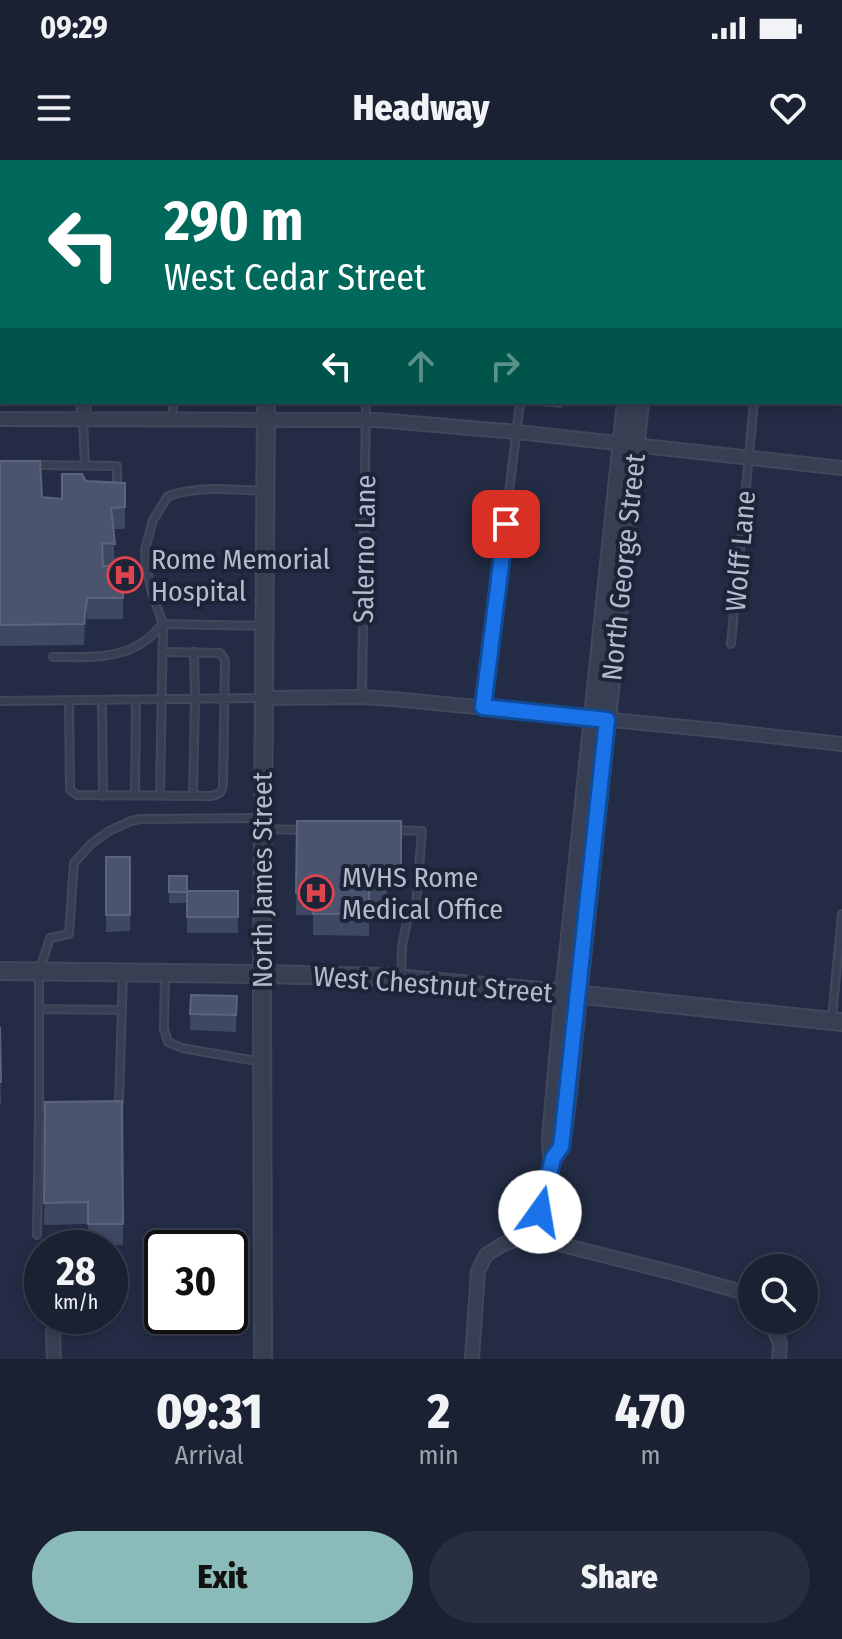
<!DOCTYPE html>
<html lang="en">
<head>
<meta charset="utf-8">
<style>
  :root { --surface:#1a2133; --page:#272e3f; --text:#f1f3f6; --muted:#9fa3ac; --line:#383e4e; --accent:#8bbbb9 }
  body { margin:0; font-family:"Fira Sans Condensed",sans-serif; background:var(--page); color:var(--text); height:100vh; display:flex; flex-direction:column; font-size:30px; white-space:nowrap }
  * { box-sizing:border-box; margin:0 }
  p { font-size:26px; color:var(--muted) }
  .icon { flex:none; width:44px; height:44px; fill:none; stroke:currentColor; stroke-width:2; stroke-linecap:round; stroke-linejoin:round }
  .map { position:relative; height:1199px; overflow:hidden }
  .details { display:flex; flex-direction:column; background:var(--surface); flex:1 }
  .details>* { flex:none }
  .top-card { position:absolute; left:0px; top:0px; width:842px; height:244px; box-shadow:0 4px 12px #0003,0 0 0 2px var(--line); background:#00695c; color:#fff; overflow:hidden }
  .fabs { position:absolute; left:738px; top:1094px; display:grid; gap:16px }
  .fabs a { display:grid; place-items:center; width:80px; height:80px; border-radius:50%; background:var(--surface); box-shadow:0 4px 12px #0003,0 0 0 2px var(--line); font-size:40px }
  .speed { position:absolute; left:24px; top:1070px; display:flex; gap:16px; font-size:40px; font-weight:700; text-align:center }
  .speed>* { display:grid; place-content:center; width:104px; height:104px; border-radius:50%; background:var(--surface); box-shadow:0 4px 12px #0003,0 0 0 2px var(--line); line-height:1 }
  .speed small { font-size:20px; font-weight:400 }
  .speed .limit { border:4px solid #111; border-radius:12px; background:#fff; color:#111 }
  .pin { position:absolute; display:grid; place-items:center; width:68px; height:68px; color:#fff; margin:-34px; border-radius:16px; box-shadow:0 4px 12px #0006 }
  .me { position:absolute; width:88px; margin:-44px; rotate:13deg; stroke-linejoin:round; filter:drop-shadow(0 0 6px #0008) }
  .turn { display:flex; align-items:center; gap:28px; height:168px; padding:0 32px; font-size:36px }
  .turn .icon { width:104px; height:104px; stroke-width:2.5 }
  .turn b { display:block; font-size:56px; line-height:68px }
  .lanes { display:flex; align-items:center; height:76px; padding:0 32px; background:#0003; justify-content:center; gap:40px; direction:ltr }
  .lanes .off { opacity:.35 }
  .eta { display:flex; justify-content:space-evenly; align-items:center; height:136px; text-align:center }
  .eta b { font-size:48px; font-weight:800; line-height:56px }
  .action { display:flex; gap:16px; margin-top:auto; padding:16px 32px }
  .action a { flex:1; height:92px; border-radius:48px; background:var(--accent); color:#111; font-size:32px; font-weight:800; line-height:92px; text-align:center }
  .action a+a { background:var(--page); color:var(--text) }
  .status { display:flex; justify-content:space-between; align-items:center; height:56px; padding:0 40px; background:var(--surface); direction:ltr }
  .status svg { height:22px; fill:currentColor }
  header { display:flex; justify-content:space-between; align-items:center; height:104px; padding:0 32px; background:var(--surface); font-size:36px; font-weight:800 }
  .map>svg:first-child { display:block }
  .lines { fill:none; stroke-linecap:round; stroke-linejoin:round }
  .service-casing { stroke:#42485c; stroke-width:10 }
  .minor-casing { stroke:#42485c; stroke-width:16 }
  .tertiary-casing { stroke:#42485c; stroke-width:20 }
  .service { stroke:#383f53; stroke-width:6 }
  .minor { stroke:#383f53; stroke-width:12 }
  .tertiary { stroke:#383f53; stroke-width:16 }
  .wall { fill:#3e4862 }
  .shaded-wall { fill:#2e3751 }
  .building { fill:#4b546e; stroke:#5b647c; stroke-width:2 }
  .route-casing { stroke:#114b97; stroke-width:20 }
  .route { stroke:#1a73e8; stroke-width:14 }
  .labels { text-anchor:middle; stroke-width:8; stroke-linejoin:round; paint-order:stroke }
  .street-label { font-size:28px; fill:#b5bacd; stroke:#1d2438 }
  .poi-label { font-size:28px; fill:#b5bacd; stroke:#1d2438; text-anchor:start }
</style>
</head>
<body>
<div class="status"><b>09:29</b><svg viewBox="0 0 49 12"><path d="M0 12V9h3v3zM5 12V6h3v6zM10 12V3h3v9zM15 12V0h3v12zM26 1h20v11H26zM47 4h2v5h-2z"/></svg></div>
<header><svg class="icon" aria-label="menu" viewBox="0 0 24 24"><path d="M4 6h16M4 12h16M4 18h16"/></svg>Headway<svg class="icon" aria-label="heart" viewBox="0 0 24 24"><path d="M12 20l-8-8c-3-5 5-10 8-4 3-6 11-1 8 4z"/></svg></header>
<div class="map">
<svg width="842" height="1199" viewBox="0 0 842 1199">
  <rect width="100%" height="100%" fill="#232c44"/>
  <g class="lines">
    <defs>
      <path id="service" d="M173,2V0
        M369,2V0
        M543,2V0
        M83,259L85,305
        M173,259V242
        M34,305L117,306V328
        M731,484L754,242
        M53,497C83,497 119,500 145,481C152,476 157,469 163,464L263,466
        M362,537L366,242
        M102,540L103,636
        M0,541L260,538
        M69,541L70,630L77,635L211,636C219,634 222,633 223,625L225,500L220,493L162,492
        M483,547L520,242
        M135,636L136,540
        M160,636L163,464L152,433L146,406L145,390L153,360L168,336C197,326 231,329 262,331
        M193,636L195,539L194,492
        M266,669L303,670
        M394,670L422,671L416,745L408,758L405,771L402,787L401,818
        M165,815L164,869L168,882L182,888L262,902
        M39,849L122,850
        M832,857L842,754
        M116,948L119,943L123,813
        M50,956L39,957V812L50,778L69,774L74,703L91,684L109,671L131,661L140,659L261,658
        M37,1075L39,957"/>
      <path id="minor" d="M560,0L576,2
        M728,0V2
        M86,2V0
        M840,30H842
        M0,259L377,260L517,272L842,308
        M83,259L84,242
        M264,538L362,537L393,539L715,570L842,584
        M534,1079L553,998
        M770,1160L780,1183L779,1199
        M53,1172L54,1199
        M472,1199L478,1111L486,1095L503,1084L519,1079L547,1081L674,1113L742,1132L752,1139"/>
      <path id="tertiary" d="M648,0L663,2
        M270,2V0
        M680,2L689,0
        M0,811L262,814L384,817L564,833L842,862
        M552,997L551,977L564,833L626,242
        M553,998L561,987L568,934L640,242
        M263,1199L262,814L266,242"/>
    </defs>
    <use href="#service" class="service-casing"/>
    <use href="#minor" class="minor-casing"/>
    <use href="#tertiary" class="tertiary-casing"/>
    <use href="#service" class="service"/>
    <use href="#minor" class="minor"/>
    <use href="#tertiary" class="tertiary"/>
  </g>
  <path class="wall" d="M542,242H581V246L563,244L562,248L542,246Z
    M0,301L42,337L62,339L86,321L125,323V369H113L115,405H103V406H123V459H87L84,485L0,486Z
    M297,661H401V729H387V744H369V776L313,775V755H296Z
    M106,697H130V771L106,772Z
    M169,716H187V743H169Z
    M187,731H238V773H187Z
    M191,835L237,836L236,872L190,870Z
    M0,867L1,944H0Z
    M122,941L123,1085L88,1086V1064L44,1065L45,942Z"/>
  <path class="shaded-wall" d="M87,438V459L84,485V464Z"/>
  <path class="building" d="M0,301H40L42,337L62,339V314H82L86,321L125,323V347L111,348L115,384L102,383L103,406H123V438H87L84,464L0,465Z
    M297,661H401V707H387V723L369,722V754H313V733H296Z
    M106,697H130V755H106Z
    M169,716H187V732H169Z
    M187,731H238V757H187Z
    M191,835L237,836L236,855L190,854Z
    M0,867L1,922H0Z
    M122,941L123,1064H88V1042L44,1043L45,942Z"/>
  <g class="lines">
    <defs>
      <path id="route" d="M506,364L483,547L607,560L564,961L561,987L553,998L540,1052"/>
    </defs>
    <use href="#route" class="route-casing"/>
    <use href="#route" class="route"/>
  </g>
  <defs>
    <symbol id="hospital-ring" viewBox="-11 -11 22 22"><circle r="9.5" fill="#1d2438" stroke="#e0444e" stroke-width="1.5"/><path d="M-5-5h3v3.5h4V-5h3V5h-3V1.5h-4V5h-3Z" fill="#e0444e"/></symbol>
  </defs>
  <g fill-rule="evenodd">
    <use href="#hospital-ring" x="105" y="395" width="40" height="40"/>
    <use href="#hospital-ring" x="296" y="713" width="40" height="40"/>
  </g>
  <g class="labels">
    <g class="street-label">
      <text transform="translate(364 389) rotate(-89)" y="10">Salerno Lane</text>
      <text transform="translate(740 391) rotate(-85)" y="10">Wolff Lane</text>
      <text transform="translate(623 407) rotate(-84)" y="10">North George Street</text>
      <text transform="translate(262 720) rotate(-90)" y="10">North James Street</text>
      <text transform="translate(433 824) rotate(4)" y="10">West Chestnut Street</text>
    </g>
    <g class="poi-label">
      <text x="151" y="409">Rome Memorial<tspan x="151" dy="32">Hospital</tspan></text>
      <text x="342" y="727">MVHS Rome<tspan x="342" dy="32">Medical Office</tspan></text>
    </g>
  </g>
</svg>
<div class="fabs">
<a><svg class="icon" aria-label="search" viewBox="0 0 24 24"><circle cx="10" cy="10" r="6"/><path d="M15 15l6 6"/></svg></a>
</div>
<div class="speed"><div>28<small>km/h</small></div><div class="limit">30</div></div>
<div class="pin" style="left:506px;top:364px;background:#d93025"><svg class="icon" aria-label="arrive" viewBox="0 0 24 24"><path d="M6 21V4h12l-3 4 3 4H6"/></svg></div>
<svg class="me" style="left:540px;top:1052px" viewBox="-20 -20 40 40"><circle r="19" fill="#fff"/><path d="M0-13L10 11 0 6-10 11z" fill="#1a73e8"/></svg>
<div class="top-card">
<div class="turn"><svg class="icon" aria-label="left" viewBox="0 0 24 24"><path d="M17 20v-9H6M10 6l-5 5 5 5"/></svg><div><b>290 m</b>West Cedar Street</div></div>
<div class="lanes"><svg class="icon" aria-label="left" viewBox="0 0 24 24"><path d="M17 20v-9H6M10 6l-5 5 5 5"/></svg><svg class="icon off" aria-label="ahead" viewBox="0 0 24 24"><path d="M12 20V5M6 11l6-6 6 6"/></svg><svg class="icon off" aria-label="right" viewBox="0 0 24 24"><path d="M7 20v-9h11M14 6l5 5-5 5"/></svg></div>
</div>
</div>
<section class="details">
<div class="eta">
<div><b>09:31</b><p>Arrival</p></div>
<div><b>2</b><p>min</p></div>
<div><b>470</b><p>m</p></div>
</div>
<div class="action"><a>Exit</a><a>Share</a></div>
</section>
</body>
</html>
